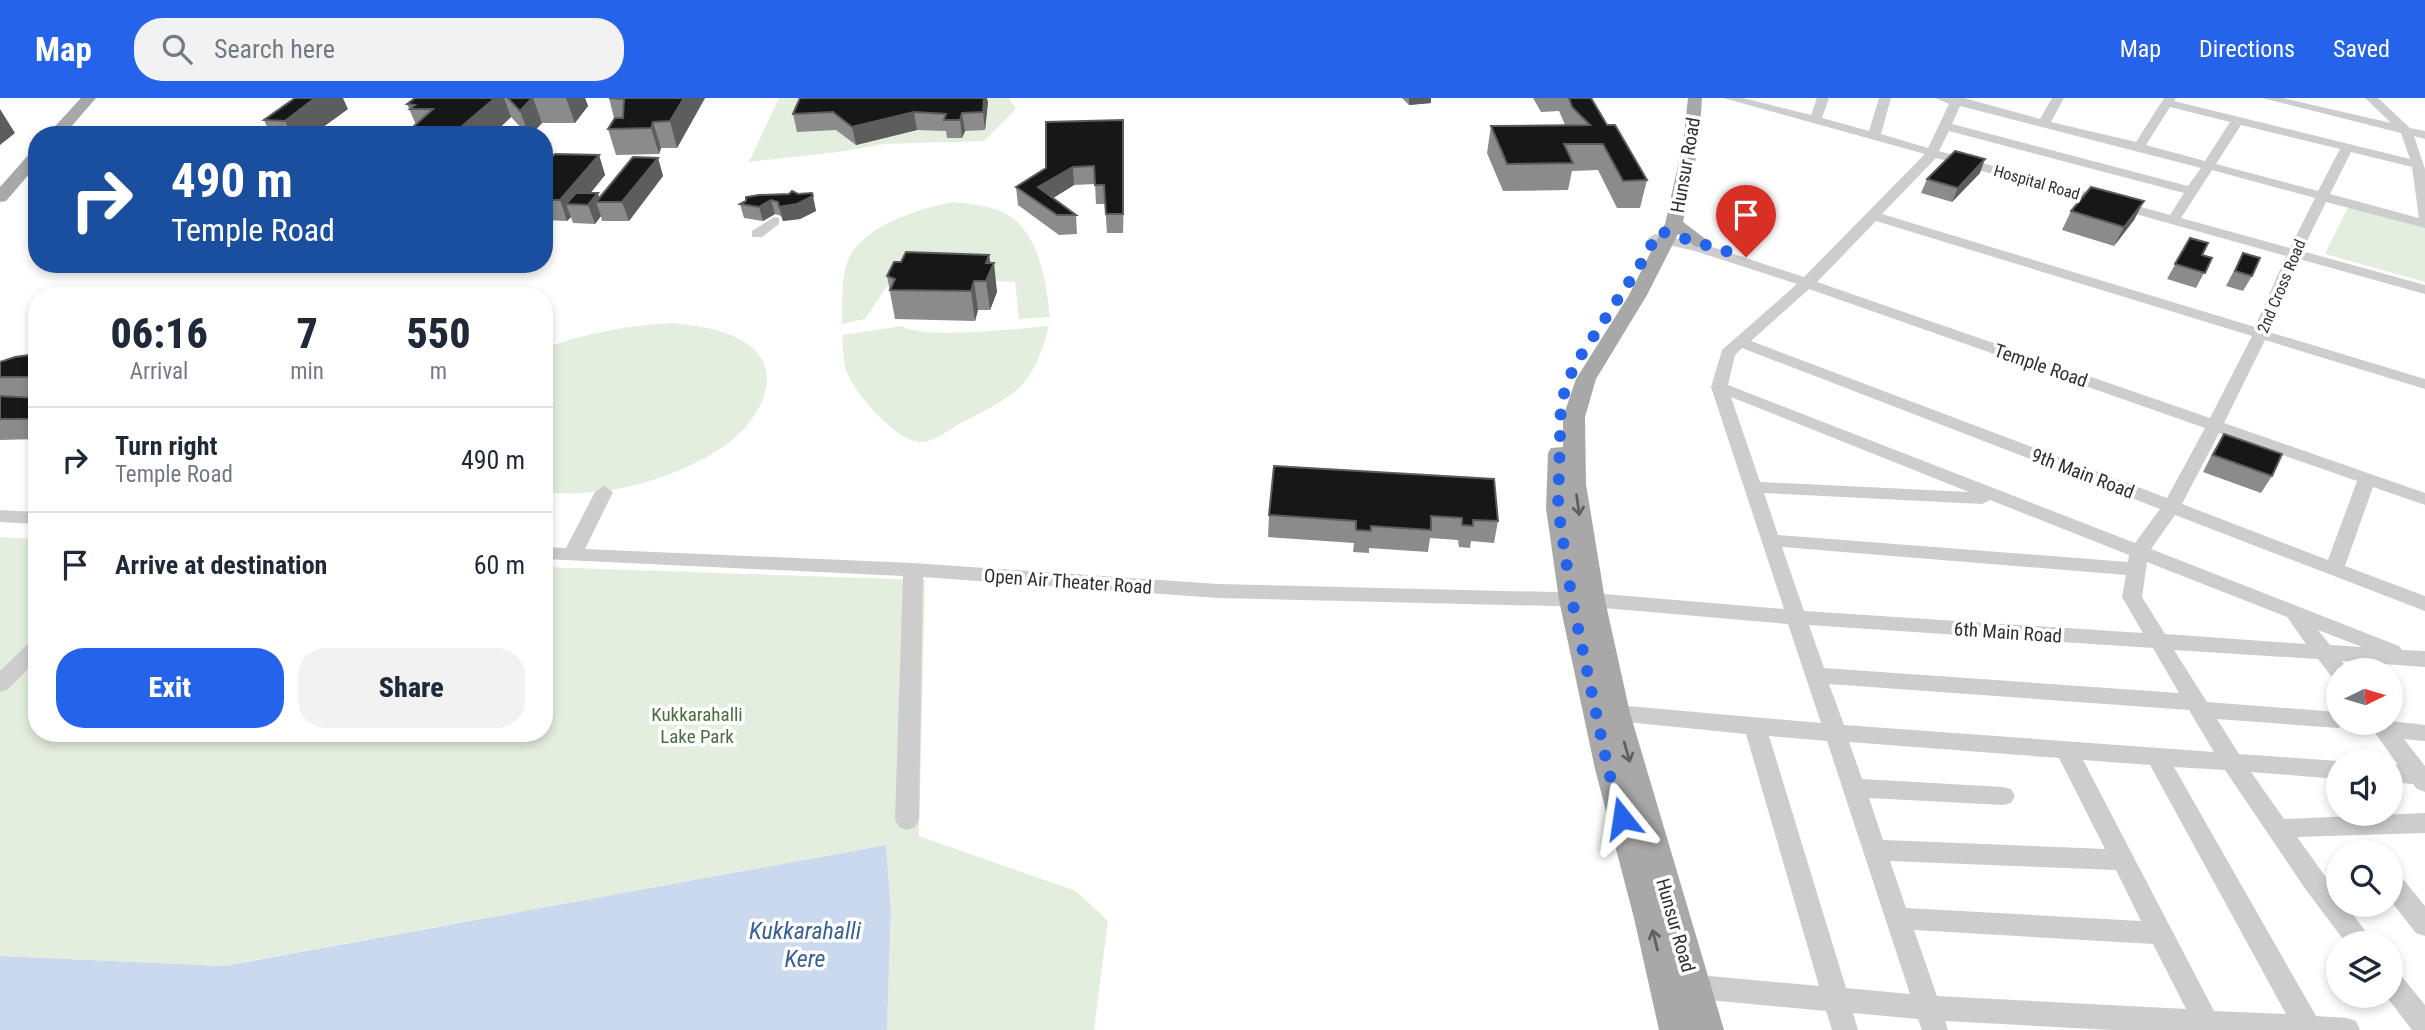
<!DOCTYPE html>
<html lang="en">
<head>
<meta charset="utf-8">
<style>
  :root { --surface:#fff; --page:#f2f2f3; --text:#1f2937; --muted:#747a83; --line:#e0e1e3; --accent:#2563eb }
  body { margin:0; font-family:"Roboto Condensed",sans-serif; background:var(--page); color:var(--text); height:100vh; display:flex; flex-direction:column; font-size:26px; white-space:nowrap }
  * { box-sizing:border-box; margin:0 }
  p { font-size:23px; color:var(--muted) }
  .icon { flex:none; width:38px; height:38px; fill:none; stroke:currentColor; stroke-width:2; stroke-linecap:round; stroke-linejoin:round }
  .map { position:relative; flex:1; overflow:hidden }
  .panel { position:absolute; left:28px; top:189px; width:525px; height:455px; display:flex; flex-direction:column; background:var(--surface); border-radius:28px; box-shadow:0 4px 10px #0003 }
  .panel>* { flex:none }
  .hud { position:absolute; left:28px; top:28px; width:525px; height:147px; border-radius:28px; box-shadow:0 4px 10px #0003; background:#1a4fa0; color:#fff; overflow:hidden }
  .needle { width:46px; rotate:85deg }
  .controls { position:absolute; left:2326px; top:560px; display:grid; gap:14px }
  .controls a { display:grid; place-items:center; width:77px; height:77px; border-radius:50%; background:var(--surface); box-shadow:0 4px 10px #0003; font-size:35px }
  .pin { position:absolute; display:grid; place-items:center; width:60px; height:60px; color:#fff; margin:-72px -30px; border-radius:50% 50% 50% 0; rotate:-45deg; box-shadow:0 0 7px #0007 }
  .pin .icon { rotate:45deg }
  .me { position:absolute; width:77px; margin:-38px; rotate:345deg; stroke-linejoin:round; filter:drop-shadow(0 0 5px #0008) }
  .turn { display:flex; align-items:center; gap:24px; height:147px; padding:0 28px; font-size:32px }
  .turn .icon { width:91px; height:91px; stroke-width:2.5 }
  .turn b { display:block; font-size:49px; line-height:60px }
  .eta { display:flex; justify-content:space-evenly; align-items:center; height:119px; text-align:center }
  .eta b { font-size:42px; font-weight:800; line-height:49px }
  .primary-button { display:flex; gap:14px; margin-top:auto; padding:14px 28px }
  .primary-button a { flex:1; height:80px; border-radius:28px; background:var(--accent); color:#fff; font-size:28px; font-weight:800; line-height:80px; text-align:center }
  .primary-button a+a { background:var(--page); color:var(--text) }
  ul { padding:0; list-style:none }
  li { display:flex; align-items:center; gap:21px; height:105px; padding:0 28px; border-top:2px solid var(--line) }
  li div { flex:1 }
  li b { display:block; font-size:26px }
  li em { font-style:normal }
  header { display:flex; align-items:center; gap:42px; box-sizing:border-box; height:98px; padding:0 35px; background:var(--accent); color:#fff }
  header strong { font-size:33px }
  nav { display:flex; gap:38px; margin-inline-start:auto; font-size:24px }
  .search { width:490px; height:63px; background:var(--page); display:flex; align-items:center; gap:18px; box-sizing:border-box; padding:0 24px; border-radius:28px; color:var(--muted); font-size:26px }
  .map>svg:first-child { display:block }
  .green { fill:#e4eede }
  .water { fill:#cad9ee }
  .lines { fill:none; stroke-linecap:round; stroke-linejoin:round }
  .minor { fill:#cdcdcd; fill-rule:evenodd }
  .major { fill:#a8a8a8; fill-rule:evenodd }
  .wall { fill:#8b8b8b }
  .shaded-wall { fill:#5d5d5d }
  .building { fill:#171717; stroke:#5d5d5d; stroke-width:2 }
  .oneway { stroke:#606060 }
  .route { stroke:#2563eb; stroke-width:12; stroke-dasharray:0 21.6 }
  .labels { text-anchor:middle; stroke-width:7; stroke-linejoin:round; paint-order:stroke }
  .far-street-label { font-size:16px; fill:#303030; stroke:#fff }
  .street-label { font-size:19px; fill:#303030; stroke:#fff }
  .park-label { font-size:19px; fill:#4a6e3c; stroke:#fff }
  .near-water-label { font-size:24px; font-style:italic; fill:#3b6196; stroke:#fff }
</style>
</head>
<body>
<header>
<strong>Map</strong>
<div class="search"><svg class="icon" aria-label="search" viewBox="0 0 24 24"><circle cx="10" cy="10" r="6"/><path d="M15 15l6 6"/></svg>Search here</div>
<nav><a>Map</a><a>Directions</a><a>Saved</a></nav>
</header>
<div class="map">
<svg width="2425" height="932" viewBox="0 0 2425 932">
  <rect width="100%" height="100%" fill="#fff"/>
  <path class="green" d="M779,0H1009L1016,11L984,43L885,46L839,54L749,64Z
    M953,104C971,106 996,108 1011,119C1041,141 1046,186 1050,219L1019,221L1015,184L894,178L865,221L842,226C843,206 840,178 849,160C865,127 920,110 953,104Z
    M2348,109L2425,129V184L2325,156Z
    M674,225C697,228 720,230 741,242C792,270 758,325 723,349C673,382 604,401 544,394V250C588,235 628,227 674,225Z
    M902,228C923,242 1021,230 1049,228C1032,291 1016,297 961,325C950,331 934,344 922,344C898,346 851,292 845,269C843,259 843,247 842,237Z
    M0,439L37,441V635H544V469L925,482L919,738L1076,793L1108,823L1094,932H887L891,814L886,747L223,868L0,858Z"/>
  <path class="water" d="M886,747L891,814L887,932H0V858L224,868Z"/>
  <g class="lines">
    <path class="minor" d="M1723,0H1743L1811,17L1817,0H1829L1822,20L1869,33L1879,0H1891L1881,36L1928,50L1949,6L1935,0H1964L2040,21L2052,0H2064L2051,24L2136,44L2164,0H2176L2174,3L2410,61L2401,35L2262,0H2283L2391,25L2365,0H2378L2410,30L2425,33V41L2414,38L2425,71V130L2326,104L2302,153L2425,187V196L2299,161L2269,234L2425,281V291L2265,242L2224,325L2425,395V407L2373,389L2345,468L2425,498V513L2175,417L2151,451L2399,548L2402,552L2425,553V569L2342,563L2348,572H2338V581L2331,578L2318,561L2174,552L2207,604L2338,614V625H2347L2338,630L2217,621L2239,656L2338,663V681L2251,674L2284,721L2425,715V735L2297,739L2338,796V807H2346L2374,845H2346L2306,792L2225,672L2174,669L2316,918L2347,920L2356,923L2360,932H2113L1945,923L1948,932H1922L1918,921L1853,915L1858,932H1832L1826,913L1688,900L1679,896L1675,888L1679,880L1688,876L1819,888L1746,636L1616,623L1608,621L1605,615L1608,609L1616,607L1821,625L1788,526L1592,509L1218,500L923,479L919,722L915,729L907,732L899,729L895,722L903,478L544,461V449L566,450L595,394L604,388L613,394L585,451L913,465L1218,486L1592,495L1784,511L1711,289L1722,252L1797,186L1695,153L1650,143L1648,140L1655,136L1703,146L1804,179L1925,56ZM1960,8L2201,70L2188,88L1952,26ZM2170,9L2230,24L2205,63L2146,47ZM2241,27L2340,51L2318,93L2216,66ZM1949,33L2184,95L2170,117L1939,53ZM2351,54L2412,69L2419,120L2330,96ZM1936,60L2286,158L2255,229L1882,116ZM2212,72L2315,100L2290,150L2181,120ZM1876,123L2252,238L2210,320L1817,184ZM1809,191L2205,330L2167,400L1751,243ZM1742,250L2160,411L2135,445L1728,287L1735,257ZM1731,299L1969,394L1760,384ZM2219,335L2357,383L2328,462L2182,406ZM1764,395L1982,406L1990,402L2129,457L2128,464L1778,437ZM1782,449L2126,477L2122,499L2143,535L1804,513ZM2147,464L2287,519L2306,546L2165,536L2142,499ZM1809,527L2153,550L2179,595L1824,570ZM2318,532L2362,549L2330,547ZM1829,586L2189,612L2214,654L1844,627ZM1769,638L1827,643L1910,896L1846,890ZM1849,644L2059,660L2105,751L1883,742L1869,700L2003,707L2011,705L2015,698L2011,691L2003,689L1862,681ZM2083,662L2150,667L2286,916L2214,913ZM1890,763L2116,772L2141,823L1906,810ZM1914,832L2153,846L2186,911L1937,898Z
      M774,119L779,120V126L762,139H752V133Z
      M0,412L37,414V426L0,424Z
      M37,542V562L7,592L0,594V573L30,544Z
      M2390,623L2425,627V643L2404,641L2425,668V694L2417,691L2413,686L2390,684V666L2398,667L2368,625Z
      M2394,778L2403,781L2425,808V838L2416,835L2390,802V779Z
      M2390,871L2399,875L2425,907V932H2412L2386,898H2390Z"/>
    <path class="major" d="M81,0H96L64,37H47Z
      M1688,0H1702L1699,45L1683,124L1711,145L1708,149H1696L1678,136L1647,197L1596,281L1585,319L1586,386L1605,502L1630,615L1724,932H1659L1634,820L1595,671L1559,502L1546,410L1548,355L1551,350L1563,349V319L1576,281L1629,197L1665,126L1683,45Z
      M37,52V67L6,103L0,104V89L31,54Z"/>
  </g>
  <path class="wall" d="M415,0H585L588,8L575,25H542L531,37H528L511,19L492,37H416L413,29L416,27L407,6Z
    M609,0H705L677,50H661L659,56L616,57L608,31L614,20Z
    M1402,0H1431V5L1409,7Z
    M1533,0H1591L1607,27L1647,82L1640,110H1617L1598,72L1572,73L1568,92L1503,93L1487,55L1491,28L1565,27L1559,13L1541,14Z
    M988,4L985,32L965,33L962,40H947L946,33L917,32L856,47L836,32L797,34L793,16Z
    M348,11L312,37H271L264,22Z
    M1124,40L1123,135H1107L1105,106H1096L1095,86L1074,87L1053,100L1076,117L1077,136L1059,137L1018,107L1016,89Z
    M599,57L605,77L590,95L599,100L658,60L663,78L629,123H602L601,118L595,126L573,125L571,119L567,123L544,122V67Z
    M1980,75L1952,104L1921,95L1927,81Z
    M812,95L816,113L800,121L783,123L781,118L775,116L763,123L744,120L740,106L798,96Z
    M2144,103L2134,122L2114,148L2062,132L2071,113Z
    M2190,140L2202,157L2212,160L2196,190L2167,181Z
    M2243,155L2252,178L2243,193L2226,188Z
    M989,157L997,194L990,212H978L975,223L895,221L887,178L901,164Z
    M37,256V299H24L37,300V341L0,342V264Z
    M2224,336L2272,378L2261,395L2203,374L2214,352Z
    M1274,368L1498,423L1494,445L1471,443L1470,450L1459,449L1458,442L1430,440L1428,454L1369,450V455L1353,454L1354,445L1268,439L1269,417Z"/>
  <path class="shaded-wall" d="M315,0H343L348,11L312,37H292L285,23Z
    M495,0H504L511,19L492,37H464L461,29Z
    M532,0H533L542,25L531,37H529L520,13Z
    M566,0H585L588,8L575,25Z
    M684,0H705L677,50L670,23Z
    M984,0H987L988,4L985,32L983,14Z
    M1409,0H1431V5L1409,7Z
    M0,11L15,35L0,47Z
    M914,14L917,32L856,47L852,29Z
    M962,15L965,33L962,40L960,22Z
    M1123,22L1124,40L1123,135Z
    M653,24L661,50L659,56L651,30Z
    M599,57L605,77L581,107L566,106L571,119L567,123L560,102Z
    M658,60L663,78L629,123L622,104Z
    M1985,61L1980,75L1952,104L1958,90Z
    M1073,69L1074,87L1042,107L1038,89Z
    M598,95L601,104H596L601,118L595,126L588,107Z
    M813,98L816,113L800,121L783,123L779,109Z
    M771,102L775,116L763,123L759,109Z
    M2144,103L2134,122L2114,148L2124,129Z
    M989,157L991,171L994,165L997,194L990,212L986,183V165Z
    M974,183L978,212L975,223L971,193Z"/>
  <path class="building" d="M295,0H315L285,23L264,22Z
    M415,0H495L461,29H413L433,11H410L415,7L407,6Z
    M508,0H532L520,13Z
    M609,0H684L670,23L653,24L651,30L608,31L615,20H623L624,1Z
    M800,0H984L983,14L962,15L960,22H944L946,16L914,14L852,29L833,14L793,16Z
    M1569,0H1591L1607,27H1615L1647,82L1623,83L1603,46H1564L1573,65L1507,66L1491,28L1590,27L1572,9Z
    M1123,22V116H1106L1104,87H1095L1094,68L1073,69L1038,89L1076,117H1057L1016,89L1046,70V24Z
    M148,35L179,36V37H142Z
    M1955,53L1985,61L1958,90L1927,81Z
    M555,56L599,57L560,102H544V67Z
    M633,59L658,60L622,104H596Z
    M2091,89L2144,103L2124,129L2071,113Z
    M792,93L798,96L812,95L813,98L797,106L779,109L778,104L771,102L759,109L740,106L746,103V99L759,97L789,96Z
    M576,95H598L588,107L566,106Z
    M2190,140L2208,145L2202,157L2212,160L2205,175L2175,166Z
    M906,154L989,157L986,165H994L986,183H974L971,193L890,192L895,181L887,178L894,164H901Z
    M2243,155L2260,160L2252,178L2235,173Z
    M37,256V279H0V264L15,259Z
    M0,298L37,300V319L35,321H0Z
    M2224,336L2282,356L2272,378L2213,357Z
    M1274,368L1494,381L1498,423L1473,422V428L1462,427V420L1431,418V432L1371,428V433L1356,432V423L1269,417Z"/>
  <defs><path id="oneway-shaft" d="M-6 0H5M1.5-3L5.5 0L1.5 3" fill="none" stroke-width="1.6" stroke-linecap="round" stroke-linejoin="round" transform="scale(1.75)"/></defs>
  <g class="oneway">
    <use href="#oneway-shaft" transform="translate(1578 407) rotate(82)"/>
    <use href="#oneway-shaft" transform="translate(1627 654) rotate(74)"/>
    <use href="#oneway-shaft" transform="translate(1655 842) rotate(-104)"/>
  </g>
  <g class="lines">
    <path class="route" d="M1622,720L1608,671L1572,502L1558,410L1561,304L1574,268L1639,169L1659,133L1746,159"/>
  </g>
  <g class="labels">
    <g class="far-street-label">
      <text transform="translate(2037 84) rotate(16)" y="6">Hospital Road</text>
      <text transform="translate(2281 188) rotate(-67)" y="6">2nd Cross Road</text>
    </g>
    <g class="street-label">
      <text transform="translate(1685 67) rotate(-80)" y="7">Hunsur Road</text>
      <text transform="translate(2041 267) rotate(19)" y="7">Temple Road</text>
      <text transform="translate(2083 375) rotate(21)" y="7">9th Main Road</text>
      <text transform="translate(1068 483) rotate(4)" y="7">Open Air Theater Road</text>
      <text transform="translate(2008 534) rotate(4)" y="7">6th Main Road</text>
      <text transform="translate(1676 827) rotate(74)" y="7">Hunsur Road</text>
    </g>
    <g class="park-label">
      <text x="697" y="623">Kukkarahalli<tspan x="697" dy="22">Lake Park</tspan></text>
    </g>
    <g class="near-water-label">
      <text x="805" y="841">Kukkarahalli<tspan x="805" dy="28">Kere</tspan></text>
    </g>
  </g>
</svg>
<div class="controls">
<a><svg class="needle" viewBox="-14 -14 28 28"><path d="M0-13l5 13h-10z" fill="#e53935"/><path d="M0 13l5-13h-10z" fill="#747a83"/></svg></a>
<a><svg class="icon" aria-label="sound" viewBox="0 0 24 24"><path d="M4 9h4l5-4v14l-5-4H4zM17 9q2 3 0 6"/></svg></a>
<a><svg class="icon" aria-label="search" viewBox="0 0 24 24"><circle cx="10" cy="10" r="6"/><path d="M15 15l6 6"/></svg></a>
<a><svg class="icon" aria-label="layers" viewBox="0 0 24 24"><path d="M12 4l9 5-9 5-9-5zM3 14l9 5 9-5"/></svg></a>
</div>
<div class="pin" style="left:1746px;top:159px;background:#d93025"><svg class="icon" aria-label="arrive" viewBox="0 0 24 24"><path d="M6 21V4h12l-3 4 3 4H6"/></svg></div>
<svg class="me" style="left:1622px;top:720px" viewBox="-20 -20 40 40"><path d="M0-17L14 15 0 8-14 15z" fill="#2563eb" stroke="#fff" stroke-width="4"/></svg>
<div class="hud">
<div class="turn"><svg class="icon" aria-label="right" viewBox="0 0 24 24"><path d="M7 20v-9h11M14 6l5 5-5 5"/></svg><div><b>490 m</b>Temple Road</div></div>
</div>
<section class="panel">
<div class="eta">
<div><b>06:16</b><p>Arrival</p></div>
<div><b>7</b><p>min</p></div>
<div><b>550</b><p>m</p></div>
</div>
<ul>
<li><svg class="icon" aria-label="right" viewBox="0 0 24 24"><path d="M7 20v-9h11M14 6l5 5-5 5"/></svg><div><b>Turn right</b><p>Temple Road</p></div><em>490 m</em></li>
<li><svg class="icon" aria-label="arrive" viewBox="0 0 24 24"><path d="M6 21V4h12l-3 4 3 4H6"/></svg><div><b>Arrive at destination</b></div><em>60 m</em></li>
</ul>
<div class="primary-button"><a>Exit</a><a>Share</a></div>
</section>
</div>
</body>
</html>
